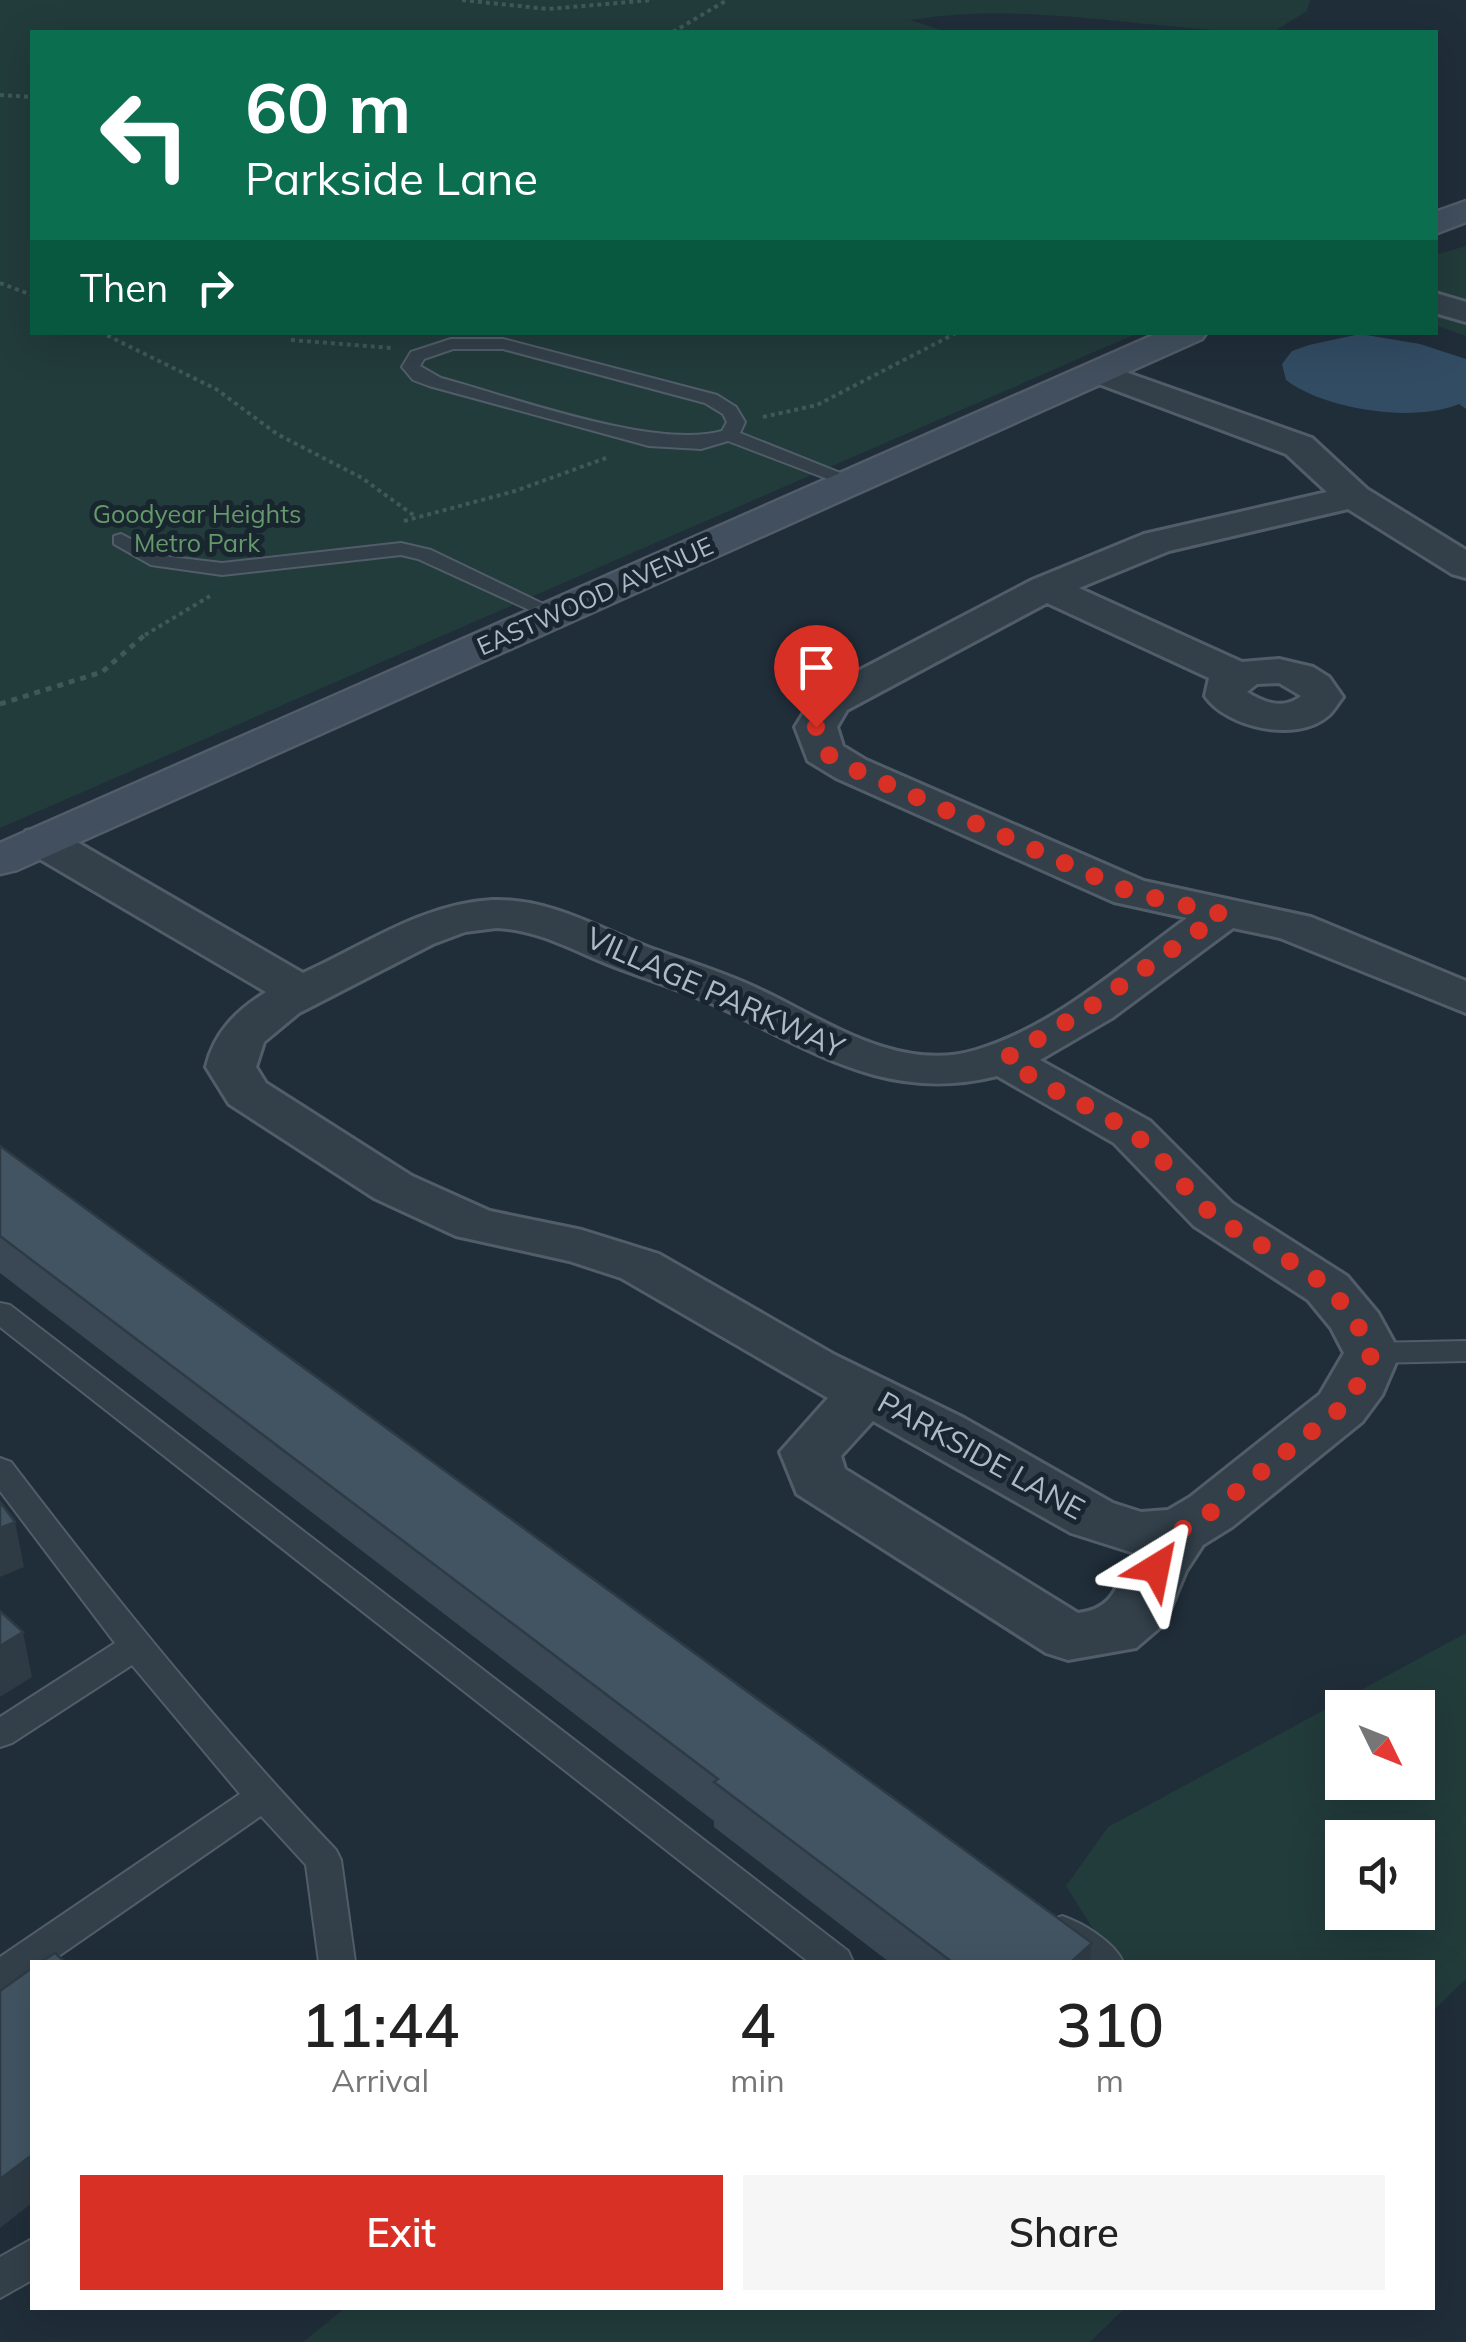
<!DOCTYPE html>
<html lang="en">
<head>
<meta charset="utf-8">
<style>
  :root { --surface:#fff; --page:#f6f6f6; --text:#222; --muted:#767676; --accent:#d93025 }
  body { margin:0; font-family:Mulish,sans-serif; background:var(--page); color:var(--text); height:100vh; display:flex; flex-direction:column; font-size:38px; white-space:nowrap }
  * { box-sizing:border-box; margin:0 }
  p { font-size:32px; color:var(--muted) }
  .icon { flex:none; width:55px; height:55px; fill:none; stroke:currentColor; stroke-width:2; stroke-linecap:round; stroke-linejoin:round }
  .map { position:relative; flex:1; overflow:hidden }
  .sheet { position:absolute; left:30px; top:1960px; width:1405px; height:350px; display:flex; flex-direction:column; background:var(--surface); border-radius:0px; box-shadow:0 10px 40px #0002 }
  .sheet>* { flex:none }
  .banner { position:absolute; left:30px; top:30px; width:1408px; height:305px; border-radius:0px; box-shadow:0 10px 40px #0002; background:#0b6e4f; color:#fff; overflow:hidden }
  .needle { width:65px; rotate:133deg }
  .fabs { position:absolute; left:1325px; top:1690px; display:grid; gap:20px }
  .fabs a { display:grid; place-items:center; width:110px; height:110px; border-radius:0px; background:var(--surface); box-shadow:0 10px 40px #0002; font-size:50px }
  .pin { position:absolute; display:grid; place-items:center; width:85px; height:85px; color:#fff; margin:-102px -42px; border-radius:50% 50% 50% 0; rotate:-45deg; box-shadow:0 0 10px #0007 }
  .pin .icon { rotate:45deg }
  .me { position:absolute; width:110px; margin:-55px; rotate:35deg; stroke-linejoin:round; filter:drop-shadow(0 0 8px #0008) }
  .turn { display:flex; align-items:center; gap:35px; height:210px; padding:0 50px; font-size:45px }
  .turn .icon { width:130px; height:130px; stroke-width:2.5 }
  .turn b { display:block; font-size:70px; line-height:85px }
  .then { display:flex; align-items:center; height:95px; padding:0 50px; background:#0003; gap:20px; font-size:38px }
  .eta { display:flex; justify-content:space-evenly; align-items:center; height:170px; text-align:center }
  .eta b { font-size:60px; font-weight:600; line-height:70px }
  .primary-button { display:flex; gap:20px; margin-top:auto; padding:20px 50px }
  .primary-button a { flex:1; height:115px; border-radius:0px; background:var(--accent); color:#fff; font-size:40px; font-weight:600; line-height:115px; text-align:center }
  .primary-button a+a { background:var(--page); color:var(--text) }
  .map>svg:first-child { display:block }
  .green { fill:#223b3b; fill-rule:evenodd }
  .water { fill:#324c63 }
  .lines { fill:none; stroke-linecap:round; stroke-linejoin:round }
  .lane-casing { stroke:#515d68; stroke-width:4 }
  .street-casing { stroke:#515d68; stroke-width:6 }
  .secondary-casing { stroke:#515d68; stroke-width:5 }
  .path-far1 { stroke:#3f5858; stroke-width:4; stroke-dasharray:4 4; stroke-linecap:butt }
  .path { stroke:#3f5858; stroke-width:5; stroke-dasharray:6 6; stroke-linecap:butt }
  .lane { fill:#33404a; fill-rule:evenodd }
  .street { fill:#33404a; fill-rule:evenodd }
  .secondary { fill:#414f5e; fill-rule:evenodd }
  .wall { fill:#394854 }
  .shaded-wall { fill:#2e3b45 }
  .building { fill:#425462; stroke:#2e3b45; stroke-width:2.5 }
  .route { stroke:#d93025; stroke-width:18; stroke-dasharray:0 32.4 }
  .labels { text-anchor:middle; stroke-width:10; stroke-linejoin:round; paint-order:stroke }
  .far-park-label { font-size:25px; fill:#64996a; stroke:#19252f }
  .far-street-label { font-size:25px; fill:#aebac7; stroke:#19252f }
  .street-label { font-size:30px; fill:#aebac7; stroke:#19252f }
</style>
</head>
<body>
<div class="map">
<svg width="1466" height="2342" viewBox="0 0 1466 2342">
  <rect width="100%" height="100%" fill="#202e3a"/>
  <path class="green" d="M0,0H1310L1307,11L1273,32C1154,32 1028,0 911,20L940,30L1055,32H32V332L1138,333L0,828Z
    M1466,246V336L1435,325V255Z
    M1466,1633V1979L1433,2011L1432,1962H1114L1066,1886L1108,1827ZM1342,1708H1418V1782H1342ZM1342,1838H1418V1912H1342Z
    M345,2308H1125L1090,2342H303Z"/>
  <path class="water" d="M1360,334L1420,344L1466,359V409L1459,404C1414,423 1325,410 1286,380L1282,364L1292,351L1309,345Z"/>
  <g class="lines">
    <defs>
      <path id="lane" d="M451,339H503L717,395L736,407L745,422L740,433L863,482L860,486H846L728,441L701,449L649,446L429,386L413,380L402,367L411,352ZM453,349H503L705,403L723,414L727,422L722,431C655,450 512,397 441,378L420,366L424,359Z
        M121,534L163,556L222,563L401,543L431,550L564,614L561,618H547L418,559L401,555L222,575L151,565L114,544V536Z
        M0,1303L10,1305L848,1951L853,1962H809L0,1327Z
        M1466,1341V1361L1372,1363L1361,1360L1357,1353L1361,1346L1372,1343Z
        M0,1458L11,1462C114,1597 219,1727 336,1850L341,1860L355,1962H319L306,1865L261,1816L50,1962H32V1974L0,1992V1957L240,1794L132,1665L12,1743L0,1747V1717L115,1643L0,1491Z
        M1062,1916C1083,1923 1114,1942 1123,1962C1091,1962 1060,1964 1044,1931L1049,1921Z
        M32,2239V2280L0,2298V2257Z"/>
      <path id="street" d="M1435,293L1466,302V322L1435,313Z
        M1100,363L1312,438L1367,489L1466,550V578L1452,574L1348,509L1169,551L1079,588L1242,662L1279,659L1313,667L1329,677L1343,697C1338,703 1334,711 1328,716C1297,743 1227,728 1205,696L1209,678L1047,603L847,710L837,727L843,746L866,760L1144,881L1311,917L1466,981V1013L1280,938L1233,928L1112,1018L1040,1060L1150,1121L1232,1203L1347,1276L1378,1313L1400,1353L1382,1395L1362,1422L1232,1527L1203,1545L1186,1571L1164,1624L1136,1648L1068,1660L1046,1653L797,1494L780,1452L828,1398L621,1278L569,1261L456,1236L374,1198L229,1104L206,1067C214,1032 237,1010 266,992L26,851L20,841L26,831L42,828L58,831L303,973C365,945 422,904 492,900C549,898 599,928 650,948C688,962 727,973 763,991C828,1022 900,1073 976,1050C1054,1027 1122,965 1187,918L1114,902L836,778L808,761L795,727L816,693L1032,580L1144,534L1327,492L1286,454L1088,380L1083,373L1088,366ZM1279,683L1301,696C1283,710 1265,703 1247,692L1257,684ZM496,928C539,930 572,950 610,965C648,980 687,991 724,1009C817,1053 889,1103 997,1076L1114,1143L1194,1226L1308,1300L1331,1328L1344,1353L1320,1394L1190,1497L1168,1510L1141,1512L1113,1503L964,1418L835,1355L659,1254L582,1230L490,1211L412,1176L266,1083L256,1067L264,1042L299,1013L433,944L465,932ZM873,1421L1071,1533L1134,1553C1117,1582 1116,1609 1078,1613L845,1469L841,1456Z"/>
      <path id="secondary" d="M1466,201V222L1435,234V212Z
        M1160,332H1207L1202,339L17,870L0,874V843Z"/>
    </defs>
    <use href="#lane" class="lane-casing"/>
    <use href="#street" class="street-casing"/>
    <use href="#secondary" class="secondary-casing"/>
    <path class="path-far1" d="M462,0L548,9L653,0
      M673,32L727,0
      M0,95L32,97
      M0,283L32,295
      M100,332L216,389L277,434L362,478L416,517
      M291,340L392,348
      M763,417L817,405L958,332
      M404,521L515,491L606,458
      M145,635L210,596"/>
    <path class="path" d="M0,704L102,672L147,633"/>
    <use href="#lane" class="lane"/>
    <use href="#street" class="street"/>
    <use href="#secondary" class="secondary"/>
  </g>
  <path class="wall" d="M0,1146L1092,1943L1090,1962H889L714,1827V1821L0,1273Z"/>
  <path class="shaded-wall" d="M15,1522L24,1567L0,1577V1528Z
    M23,1632L32,1677L0,1697V1646Z
    M1092,1943L1090,1962H1071Z
    M32,2155V2203L0,2228V2179Z"/>
  <path class="building" d="M0,1146L1092,1943L1071,1962H952L714,1782L718,1779L0,1236Z
    M0,1502L15,1522L0,1528Z
    M0,1611L23,1632L0,1646Z
    M55,1953L65,1962H41Z
    M32,1968V2155L0,2179V1991Z"/>
  <g class="lines">
    <path class="route" d="M816,727L824,752L851,768L1130,892L1222,914L1086,1010L1006,1058C1044,1091 1092,1104 1132,1133C1168,1158 1189,1201 1226,1224C1296,1269 1334,1271 1372,1353L1353,1395L1341,1408L1211,1512L1181,1530L1156,1568"/>
  </g>
  <g class="labels">
    <g class="far-park-label">
      <text x="197" y="523">Goodyear Heights<tspan x="197" dy="29">Metro Park</tspan></text>
    </g>
    <g class="far-street-label">
      <text transform="translate(595 596) rotate(-24)" y="9">EASTWOOD AVENUE</text>
    </g>
    <g class="street-label">
      <text transform="translate(715 993) rotate(24)" y="10">VILLAGE PARKWAY</text>
      <text transform="translate(981 1456) rotate(29)" y="10">PARKSIDE LANE</text>
    </g>
  </g>
</svg>
<div class="fabs">
<a><svg class="needle" viewBox="-14 -14 28 28"><path d="M0-13l5 13h-10z" fill="#e53935"/><path d="M0 13l5-13h-10z" fill="#767676"/></svg></a>
<a><svg class="icon" aria-label="sound" viewBox="0 0 24 24"><path d="M4 9h4l5-4v14l-5-4H4zM17 9q2 3 0 6"/></svg></a>
</div>
<div class="pin" style="left:816px;top:727px;background:#d93025"><svg class="icon" aria-label="arrive" viewBox="0 0 24 24"><path d="M6 21V4h12l-3 4 3 4H6"/></svg></div>
<svg class="me" style="left:1156px;top:1568px" viewBox="-20 -20 40 40"><path d="M0-17L14 15 0 8-14 15z" fill="#d93025" stroke="#fff" stroke-width="4"/></svg>
<div class="banner">
<div class="turn"><svg class="icon" aria-label="left" viewBox="0 0 24 24"><path d="M17 20v-9H6M10 6l-5 5 5 5"/></svg><div><b>60 m</b>Parkside Lane</div></div>
<div class="then">Then<svg class="icon" aria-label="right" viewBox="0 0 24 24"><path d="M7 20v-9h11M14 6l5 5-5 5"/></svg></div>
</div>
<section class="sheet">
<div class="eta">
<div><b>11:44</b><p>Arrival</p></div>
<div><b>4</b><p>min</p></div>
<div><b>310</b><p>m</p></div>
</div>
<div class="primary-button"><a>Exit</a><a>Share</a></div>
</section>
</div>
</body>
</html>
